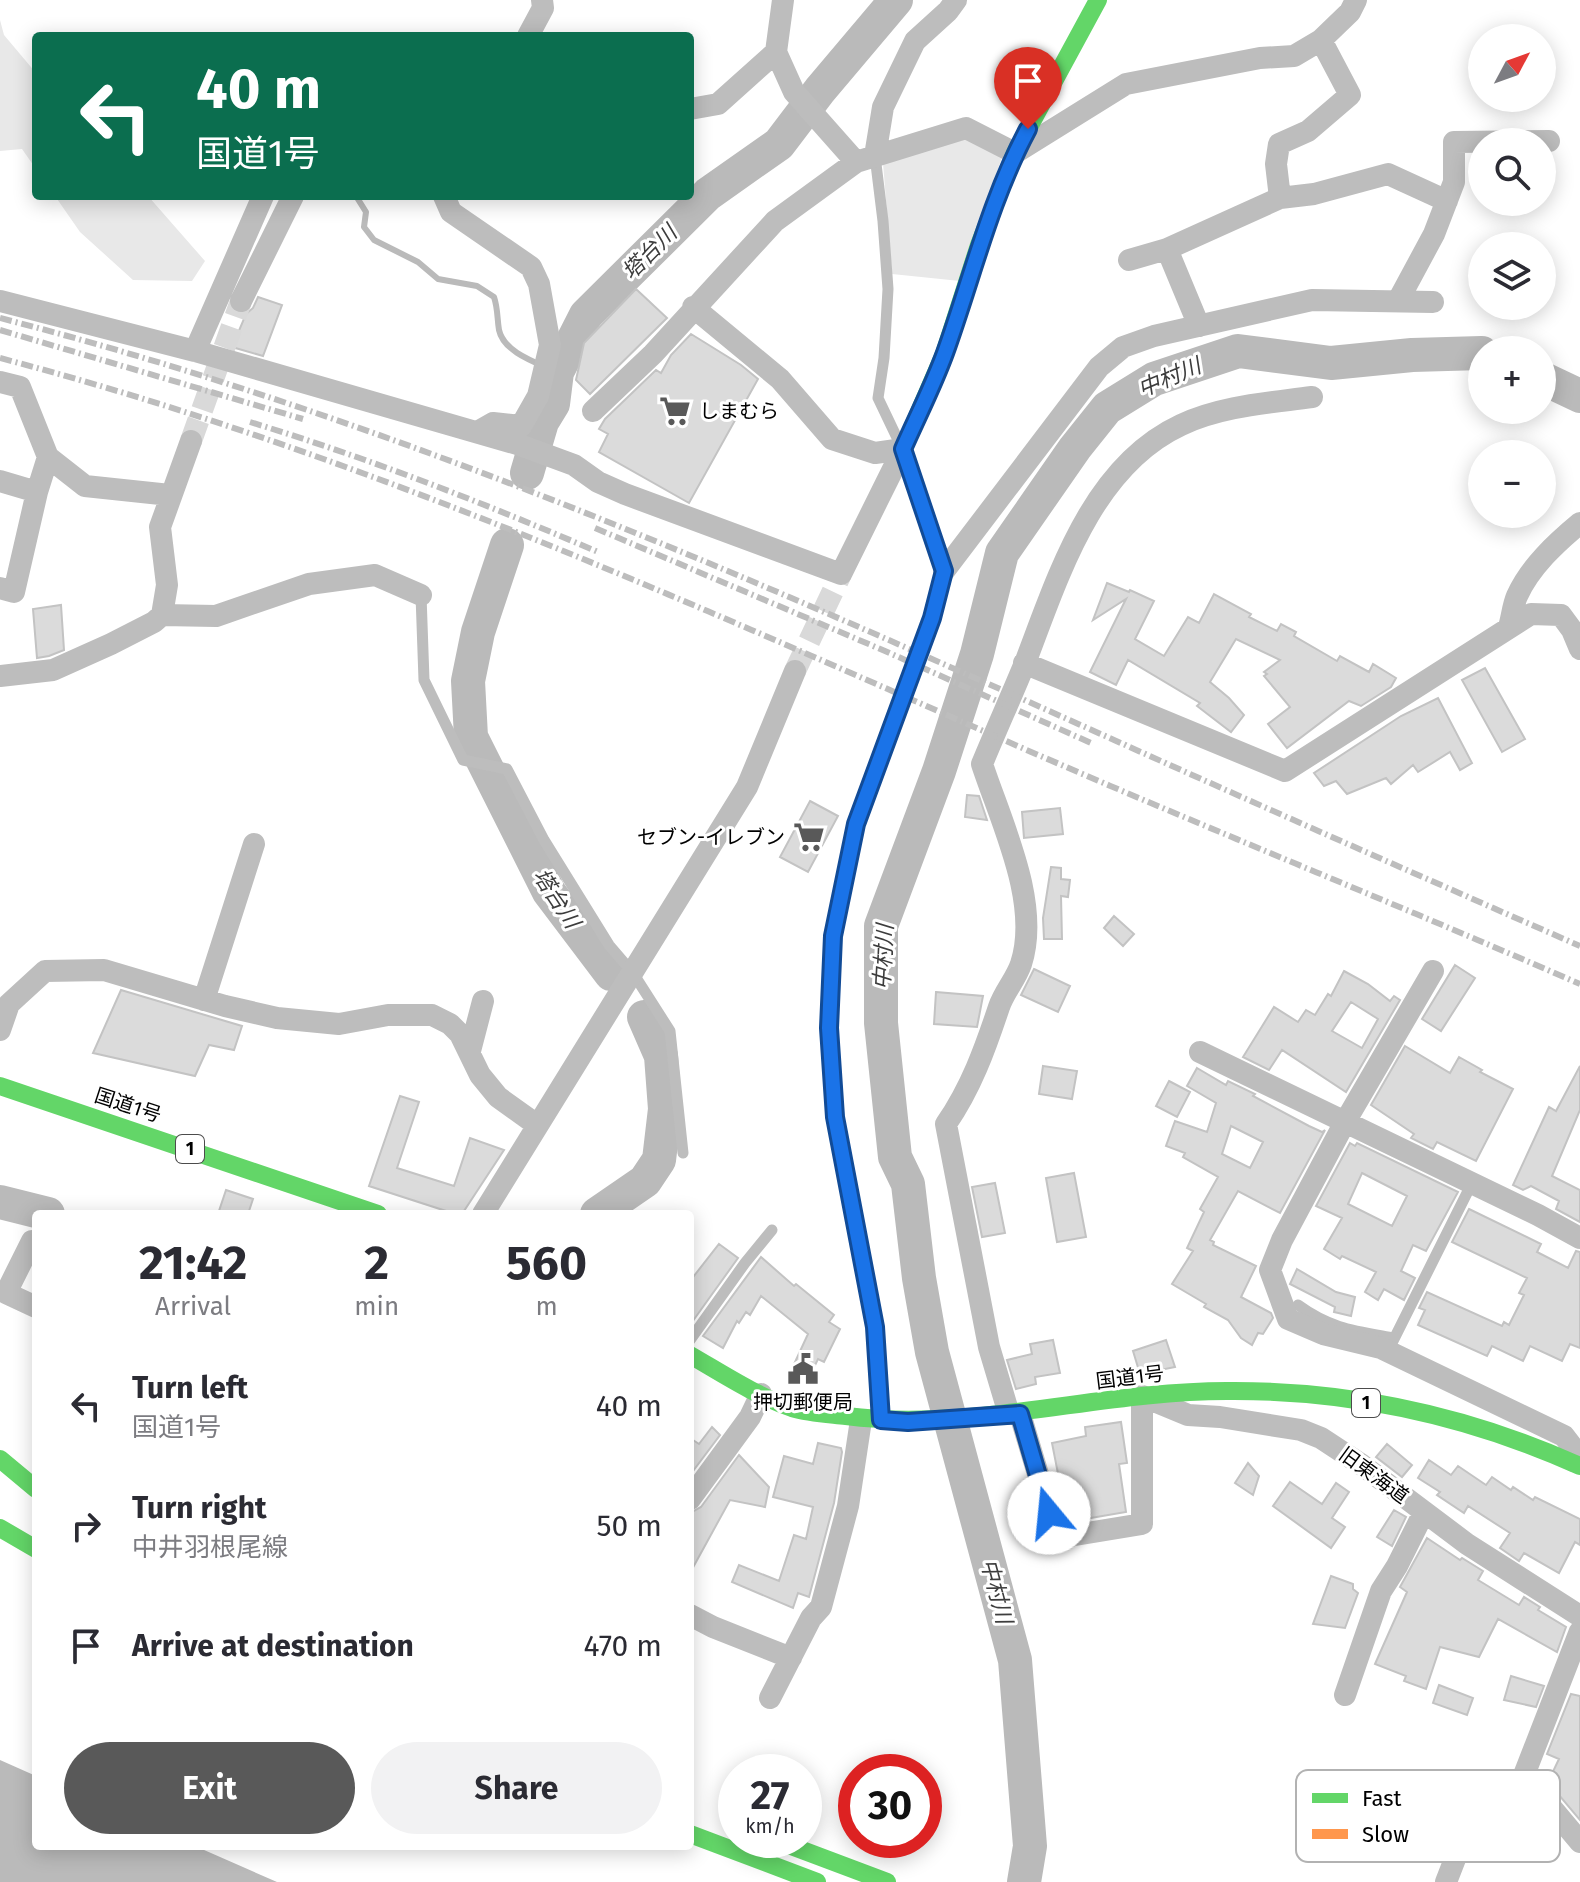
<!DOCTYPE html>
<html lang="en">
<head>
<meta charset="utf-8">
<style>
  :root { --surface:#fff; --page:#f2f2f3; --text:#2b2b33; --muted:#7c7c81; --accent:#595959 }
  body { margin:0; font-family:"Fira Sans","Noto Sans JP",sans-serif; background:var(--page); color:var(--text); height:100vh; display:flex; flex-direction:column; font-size:30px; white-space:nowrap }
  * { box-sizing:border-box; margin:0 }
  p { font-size:26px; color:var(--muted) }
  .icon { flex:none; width:44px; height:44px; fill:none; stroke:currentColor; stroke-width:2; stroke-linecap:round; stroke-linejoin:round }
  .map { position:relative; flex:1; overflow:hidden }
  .panel { position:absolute; left:32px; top:1210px; width:662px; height:640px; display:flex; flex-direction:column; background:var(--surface); border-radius:8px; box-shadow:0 4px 20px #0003 }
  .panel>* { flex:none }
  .hud { position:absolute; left:32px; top:32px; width:662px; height:168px; border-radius:8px; box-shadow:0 4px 20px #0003; background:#0b6e4f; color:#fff; overflow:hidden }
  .needle { width:52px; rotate:49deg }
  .fabs { position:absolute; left:1468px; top:24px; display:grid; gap:16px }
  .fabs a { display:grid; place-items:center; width:88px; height:88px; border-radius:50%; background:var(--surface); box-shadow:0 4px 20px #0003; font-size:40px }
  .speed { position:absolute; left:718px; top:1754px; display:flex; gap:16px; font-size:40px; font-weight:700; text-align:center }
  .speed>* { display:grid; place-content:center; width:104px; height:104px; border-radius:50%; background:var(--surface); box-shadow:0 4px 20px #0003; line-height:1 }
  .speed small { font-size:20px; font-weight:400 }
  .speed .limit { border:12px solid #d22; background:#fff; color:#111 }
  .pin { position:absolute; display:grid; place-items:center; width:68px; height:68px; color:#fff; margin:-82px -34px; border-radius:50% 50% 50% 0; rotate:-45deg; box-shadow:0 0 8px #0007 }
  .pin .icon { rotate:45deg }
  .me { position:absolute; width:88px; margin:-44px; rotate:343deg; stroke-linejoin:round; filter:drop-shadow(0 0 6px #0008) }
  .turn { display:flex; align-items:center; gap:28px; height:168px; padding:0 32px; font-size:36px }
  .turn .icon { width:104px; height:104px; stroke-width:2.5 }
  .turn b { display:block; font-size:56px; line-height:68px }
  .eta { display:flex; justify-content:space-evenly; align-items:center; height:136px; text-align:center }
  .eta b { font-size:48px; font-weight:700; line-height:56px }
  .primary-button { display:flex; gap:16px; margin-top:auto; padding:16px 32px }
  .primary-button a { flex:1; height:92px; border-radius:48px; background:var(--accent); color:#fff; font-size:32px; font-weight:700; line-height:92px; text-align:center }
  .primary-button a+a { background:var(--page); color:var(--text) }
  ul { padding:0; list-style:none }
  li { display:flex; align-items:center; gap:24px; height:120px; padding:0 32px }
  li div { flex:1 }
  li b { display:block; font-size:30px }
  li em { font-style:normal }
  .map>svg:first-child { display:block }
  .green { fill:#e8e8e8 }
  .water { fill:#bababa }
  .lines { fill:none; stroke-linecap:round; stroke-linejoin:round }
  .stream { stroke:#bababa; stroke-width:6 }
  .river { stroke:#bababa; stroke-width:34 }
  .building { fill:#dbdbdb; stroke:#c3c3c3; stroke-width:2; fill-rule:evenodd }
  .street-tunnel { stroke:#d9d9d9; stroke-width:22; stroke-dasharray:22 11; stroke-linecap:butt }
  .lane { stroke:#bdbdbd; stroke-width:11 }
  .street { stroke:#bdbdbd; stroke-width:22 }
  .fast { stroke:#63d668; stroke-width:18 }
  .slow { stroke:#ff974d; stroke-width:18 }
  .rail { stroke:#bdbdbd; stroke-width:6; stroke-dasharray:12 4 2 4; stroke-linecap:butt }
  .route-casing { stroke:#114b97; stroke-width:20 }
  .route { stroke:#1a73e8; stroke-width:14 }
  .labels { text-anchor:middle; stroke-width:6; stroke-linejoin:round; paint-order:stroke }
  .shield { fill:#fff; stroke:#4c4c4c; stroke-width:2 }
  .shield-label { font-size:18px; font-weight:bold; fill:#000 }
  .poi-label { font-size:20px; fill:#000; stroke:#fff; text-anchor:start }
  .street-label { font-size:20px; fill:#000; stroke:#fff }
  .water-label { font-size:22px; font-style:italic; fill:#3d3d3d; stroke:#fff }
  .key { fill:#fff; stroke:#b2b2b2; stroke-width:2 }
  .key-label { font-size:22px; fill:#000 }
</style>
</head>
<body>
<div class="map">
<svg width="1580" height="1882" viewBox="0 0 1580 1882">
  <rect width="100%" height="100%" fill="#fff"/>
  <path class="green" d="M0,20L4,35L36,73V169L22,149L0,151Z
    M966,139L1002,157L960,281L892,274L883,163Z
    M55,196H148L205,261L192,281L133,280L80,232Z"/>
  <path class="water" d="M0,1760L36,1776V1846H195L277,1882H0Z"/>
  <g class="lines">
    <path class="stream" d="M356,196L366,212L364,227L374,240L418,262L438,279L477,286L494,297C498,309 497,318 499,330C504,353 538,363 557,372"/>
    <path class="river" d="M1542,378L1580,396
      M527,473L542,422L553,404L557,372L586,315L708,194L779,144L820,90L896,0
      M507,545L478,632L468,681L471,737L549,892L611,974
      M0,1202L48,1214
      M597,1214L645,1181L659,1160L665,1109L661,1056L644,1017
      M1024,1882L1030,1846L1015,1660L932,1352L919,1278L908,1184L895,1157L881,1023V926L939,771L977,654L1002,553L1075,448L1107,408L1154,379L1238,351L1331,363L1412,355L1482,353"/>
  </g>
  <path class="building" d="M636,289L667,318L590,394L576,380L584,343Z
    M258,297L282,305L263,356L232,347L246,314L253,308Z
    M691,334L741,365L758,379L689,503L599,452L608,434L599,429L605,419L656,370L661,373L671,355Z
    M1107,583L1129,592L1130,590L1154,601L1135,639L1164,656L1188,617L1199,623L1214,594L1251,614L1249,617L1277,631L1281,624L1296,632L1294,636L1337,661L1340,656L1369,672L1373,664L1396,678L1391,687L1361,706L1349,701L1287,748L1268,724L1290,707L1264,676L1267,674L1264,672L1280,660L1236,639L1210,682L1229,698L1244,715L1231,732L1197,706L1200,703L1128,660L1116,685L1090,672L1126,599L1093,620Z
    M61,605L64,650L49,656L37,658L33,609Z
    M1485,668L1525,739L1502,752L1462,680Z
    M1438,698L1472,763L1460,770L1450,752L1418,772L1413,765L1391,784L1386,778L1347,794L1336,781L1324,786L1314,773L1401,716Z
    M967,795L979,796L987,820L965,817Z
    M810,801L838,816L808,872L780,857Z
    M1060,808L1063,834L1024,838L1022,812Z
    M1051,867L1061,868V879L1070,880L1068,897L1061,896L1062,939H1044L1043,918Z
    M1114,916L1134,934L1123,946L1104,928Z
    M1455,965L1475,978L1441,1031L1422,1019Z
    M1034,969L1070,986L1058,1012L1021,995Z
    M1344,971L1368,984L1390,1001L1394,996L1400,1000L1346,1092L1282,1050L1269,1070L1243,1057L1274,1007L1298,1022L1306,1010L1315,1015L1328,994L1331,996ZM1351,1002L1378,1019L1362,1048L1332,1031Z
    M121,990L242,1026L234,1050L209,1045L195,1076L93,1053Z
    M936,992L983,996L977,1027L934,1024Z
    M1405,1046L1450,1073L1459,1057L1482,1070L1480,1072L1513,1089L1476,1161L1437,1142L1433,1149L1411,1138L1414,1134L1371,1105Z
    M1043,1066L1077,1071L1072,1099L1039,1094Z
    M1580,1066V1110L1552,1176L1580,1190V1222L1556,1209L1559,1201L1531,1186L1523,1190L1513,1185L1549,1107L1556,1111Z
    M1197,1068L1226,1085L1228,1081L1255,1094L1253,1096L1309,1126L1322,1132L1325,1130L1280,1213L1238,1191L1210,1240L1214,1242L1213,1245L1256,1266L1241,1297L1271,1313L1273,1318L1263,1334L1258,1333L1252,1345L1241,1338L1228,1320L1204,1307L1206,1304L1172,1284L1193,1251L1187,1248L1204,1212L1200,1209L1218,1177L1183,1157L1185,1153L1166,1146L1175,1121L1207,1132L1216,1103L1187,1086ZM1231,1126L1263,1142L1250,1168L1222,1154Z
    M1169,1081L1190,1092L1177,1117L1156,1106Z
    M400,1096L419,1102L397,1168L454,1186L470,1138L504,1150L462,1214H445L446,1211L369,1186Z
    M1350,1143L1355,1146L1357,1143L1458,1192L1426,1251L1413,1245L1401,1271L1415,1278L1404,1300L1384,1289L1378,1300L1365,1292L1376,1272L1342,1256L1340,1259L1324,1249L1342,1218L1316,1206ZM1362,1173L1407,1196L1392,1226L1348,1204Z
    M1074,1173L1086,1237L1057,1242L1046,1178Z
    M995,1183L1005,1233L982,1237L972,1187Z
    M226,1190L253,1199L248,1214H218Z
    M1469,1209L1541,1244L1537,1252L1568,1268L1576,1251L1580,1252V1348L1570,1344L1562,1361L1530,1346L1523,1361L1492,1346L1487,1356L1418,1325L1425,1310L1419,1308L1427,1292L1502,1326L1504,1322L1509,1325L1524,1295L1519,1293L1527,1278L1452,1242Z
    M719,1244L738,1258L690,1325V1281Z
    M761,1257L794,1286L796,1284L834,1315L829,1322L840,1329L824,1362L818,1359L806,1384L789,1375L808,1334L761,1296L750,1315L746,1312L739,1323L737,1321L723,1348L703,1336Z
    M1297,1269L1336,1292L1355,1297L1351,1316L1334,1312L1335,1307L1290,1284Z
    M1053,1340L1060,1373L1035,1377L1036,1384L1016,1389L1007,1360L1032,1354L1030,1344Z
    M1166,1340L1175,1367L1140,1374L1133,1351Z
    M1121,1422L1127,1463L1119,1464L1126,1512L1073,1521L1066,1482L1060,1484L1052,1443L1086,1436L1085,1427Z
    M712,1427L720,1435L690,1475V1438L699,1444Z
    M818,1443L841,1448L842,1452L834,1503L809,1597L798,1593L793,1608L732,1582L739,1565L779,1581L794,1535L806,1539L813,1507L773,1497L784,1456L813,1464Z
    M1387,1444L1412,1465L1402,1477L1376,1457Z
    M739,1455L769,1487L765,1507L730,1500L690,1573V1513L701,1507Z
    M1429,1460L1451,1475L1458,1466L1486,1485L1492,1477L1511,1490L1513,1487L1533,1500L1535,1497L1580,1519V1545L1575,1542L1559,1573L1524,1553L1519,1561L1500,1548L1510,1533L1468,1506L1464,1513L1437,1495L1440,1492L1418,1478Z
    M1248,1463L1259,1476L1253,1495L1235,1483Z
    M1290,1482L1322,1504L1336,1483L1349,1492L1332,1518L1345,1527L1331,1548L1273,1506Z
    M1394,1510L1406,1517L1392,1546L1377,1537Z
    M1427,1538L1460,1560L1462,1558L1483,1571L1478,1580L1519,1605L1524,1597L1540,1607L1538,1610L1566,1627L1557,1652L1498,1619L1479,1657L1440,1647L1426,1689L1404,1681L1406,1676L1375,1664L1407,1592L1400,1587Z
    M1331,1576L1353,1584V1589L1358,1593L1345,1628L1313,1624Z
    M1511,1676L1544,1686L1536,1707L1504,1700Z
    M1439,1685L1473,1698L1467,1715L1433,1703Z
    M1571,1694L1580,1696V1820L1548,1782L1559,1759L1547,1754Z"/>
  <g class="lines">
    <path class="street-tunnel" d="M191,441L241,301
      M795,671L841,574"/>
    <path class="lane" d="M875,156L883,221L888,289L884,358L878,398L899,442
      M421,595L424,680L463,760L507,769L544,840L609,945L633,973L670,1031L683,1153
      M1298,1305C1331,1329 1355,1331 1394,1338
      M690,1340L745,1263L772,1230
      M1388,1351L1472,1183"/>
    <path class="street" d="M783,0L776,52L794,92L856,162L966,128L1015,153L1126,84L1260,58L1294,56L1321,40L1350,12L1356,0
      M528,36L543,8L542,0
      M690,109L718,104L776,52
      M875,156L883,107L915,41L948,11L956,0
      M444,196L451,212L531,267L539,284L550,345L538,396L521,426L493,423L479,431
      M1280,198L1314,194L1388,174L1447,201
      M1167,249L1199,326
      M1129,260L1167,249L1280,198L1276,164L1279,144L1308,131L1350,95L1321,40
      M1399,299L1434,234L1454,182V142L1549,141
      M0,301L195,351L517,444L574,465L598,482L625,494L841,574L903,449
      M241,301L293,196
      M693,307L780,379L832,439L875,453L903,449
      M195,351L263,196
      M0,382L20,387L48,457L85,486L170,495
      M593,411L653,354L775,221L856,162
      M0,481L37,492
      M944,571L1099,367L1123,347L1154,336L1312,300L1433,302
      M0,588L14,592L37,492L48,457
      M162,615L216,616L309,584L375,575L421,595
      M1509,627C1512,617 1513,605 1517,596C1530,567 1556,543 1580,523
      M1024,663L1285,771L1531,614L1561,615L1572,630L1580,649
      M0,676L53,670L111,644L154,622L162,615L167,585L160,527L191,441
      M1433,971L1345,1122L1282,1240L1270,1270L1288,1319L1323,1334L1381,1348L1564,1436L1574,1449V1461
      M204,1000L254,844
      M0,1030L9,1004L45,971L104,970L225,1006L277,1018L339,1024L388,1015H432L450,1024L460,1034L480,1075L498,1097L537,1125
      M470,1051L483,1001
      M1200,1052L1538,1215L1580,1238
      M483,1214L747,787L795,671
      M32,1241L6,1293L36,1307
      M1009,1414L989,1347L946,1124C971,1088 985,1049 999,1007C1004,992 1016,979 1021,964C1041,903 1001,822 982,764C996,730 1011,697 1025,663C1058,577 1091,467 1181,425C1221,406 1269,403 1312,397
      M1020,1414L1057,1538L1142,1524V1396L1188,1415L1220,1417L1301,1430L1321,1438L1362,1465L1467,1544L1580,1616
      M690,1499L750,1417L761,1394
      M690,1615L713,1627L791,1658
      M1345,1695L1381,1591L1397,1566L1424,1512
      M770,1698L811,1618L821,1607L848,1506L861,1420
      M1524,1775L1580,1842
      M1446,1882L1460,1846L1524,1775L1580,1631"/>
    <path class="fast" d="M0,1086L378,1214
      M833,1090L829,1028L833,936L856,824L932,618L944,571L903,449L944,354L979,245L1015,153L1098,0
      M690,1355C723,1374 756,1396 792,1408C809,1413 829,1414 846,1416C974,1432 1099,1391 1227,1391C1349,1390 1469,1416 1580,1466
      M0,1459L36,1489
      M0,1528L36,1549
      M690,1834L817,1882
      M786,1844L887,1882"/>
    <path class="slow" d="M833,1090L835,1117L875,1327L881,1420"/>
    <path class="rail" d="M0,318C385,417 741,573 1103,735C1261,806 1420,876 1580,946
      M0,330L303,419
      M0,358C351,450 682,599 1013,744C1201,826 1392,902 1580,984
      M250,422C368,458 484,503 598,552
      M595,528L885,651L1091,743"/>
  </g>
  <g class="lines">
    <defs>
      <path id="route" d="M1028,129C990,200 972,278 945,353C933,386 917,417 903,449L944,571L932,618L856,824L833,936L829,1028L835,1117L875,1327L881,1420L908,1422L1020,1414L1049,1513"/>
    </defs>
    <use href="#route" class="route-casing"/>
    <use href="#route" class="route"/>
  </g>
  <defs>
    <symbol id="supermarket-bare" viewBox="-9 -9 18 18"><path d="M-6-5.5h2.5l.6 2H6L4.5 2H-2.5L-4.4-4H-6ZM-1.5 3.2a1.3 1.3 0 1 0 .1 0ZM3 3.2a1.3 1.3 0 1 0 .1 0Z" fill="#595959" stroke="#fff" stroke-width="2.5" paint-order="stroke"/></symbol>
    <symbol id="civic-bare" viewBox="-9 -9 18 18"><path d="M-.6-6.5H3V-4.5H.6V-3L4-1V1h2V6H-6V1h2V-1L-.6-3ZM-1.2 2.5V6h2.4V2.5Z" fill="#595959" stroke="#fff" stroke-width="2.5" paint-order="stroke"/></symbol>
  </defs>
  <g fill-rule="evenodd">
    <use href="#supermarket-bare" x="653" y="389" width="44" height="44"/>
    <use href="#supermarket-bare" x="787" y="815" width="44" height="44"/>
    <use href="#civic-bare" x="781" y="1347" width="44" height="44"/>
  </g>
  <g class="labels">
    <g class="shield">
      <rect x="176" y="1135" width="28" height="28" rx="6"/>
      <rect x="1352" y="1389" width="28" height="28" rx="6"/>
    </g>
    <g class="shield-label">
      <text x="190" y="1155">1</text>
      <text x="1366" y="1409">1</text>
    </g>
    <g class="poi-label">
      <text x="699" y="418">しまむら</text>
      <text x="785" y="844" text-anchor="end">セブン-イレブン</text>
      <text x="803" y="1409" text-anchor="middle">押切郵便局</text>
    </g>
    <g class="street-label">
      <text transform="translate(128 1105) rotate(18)" y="7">国道1号</text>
      <text transform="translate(1130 1377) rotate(-7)" y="7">国道1号</text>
      <text transform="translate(1374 1475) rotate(36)" y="7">旧東海道</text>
    </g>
    <g class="water-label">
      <text transform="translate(649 252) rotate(-45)" y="8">塔台川</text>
      <text transform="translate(1169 377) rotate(-23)" y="8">中村川</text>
      <text transform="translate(557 898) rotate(57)" y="8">塔台川</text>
      <text transform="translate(883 957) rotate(-87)" y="8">中村川</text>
      <text transform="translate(997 1591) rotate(75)" y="8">中村川</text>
    </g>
  </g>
  <rect x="1296" y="1770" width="264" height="92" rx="12" class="key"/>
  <rect x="1312" y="1793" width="36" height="10" fill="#63d668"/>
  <rect x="1312" y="1829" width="36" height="10" fill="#ff974d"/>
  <g class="key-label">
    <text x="1362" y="1806">Fast</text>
    <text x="1362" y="1842">Slow</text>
  </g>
</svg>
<div class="fabs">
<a><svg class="needle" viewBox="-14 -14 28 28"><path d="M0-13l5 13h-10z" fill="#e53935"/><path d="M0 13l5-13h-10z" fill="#7c7c81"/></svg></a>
<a><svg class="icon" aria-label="search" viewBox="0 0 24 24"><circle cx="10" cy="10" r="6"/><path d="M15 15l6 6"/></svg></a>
<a><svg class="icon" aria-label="layers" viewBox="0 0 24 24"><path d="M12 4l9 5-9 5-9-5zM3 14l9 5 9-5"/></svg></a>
<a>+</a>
<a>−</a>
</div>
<div class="speed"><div>27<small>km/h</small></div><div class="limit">30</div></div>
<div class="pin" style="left:1028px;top:129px;background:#d93025"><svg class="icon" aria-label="arrive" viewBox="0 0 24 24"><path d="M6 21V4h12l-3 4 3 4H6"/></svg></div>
<svg class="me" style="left:1049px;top:1513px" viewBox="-20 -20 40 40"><circle r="19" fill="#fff"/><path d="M0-13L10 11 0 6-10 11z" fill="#1a73e8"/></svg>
<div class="hud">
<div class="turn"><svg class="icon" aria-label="left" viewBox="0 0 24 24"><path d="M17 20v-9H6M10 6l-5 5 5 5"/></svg><div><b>40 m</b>国道1号</div></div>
</div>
<section class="panel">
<div class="eta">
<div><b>21:42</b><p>Arrival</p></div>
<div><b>2</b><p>min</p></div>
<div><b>560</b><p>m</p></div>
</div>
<ul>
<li><svg class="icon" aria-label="left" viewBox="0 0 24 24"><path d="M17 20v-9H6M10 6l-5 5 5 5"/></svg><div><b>Turn left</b><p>国道1号</p></div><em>40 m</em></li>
<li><svg class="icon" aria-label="right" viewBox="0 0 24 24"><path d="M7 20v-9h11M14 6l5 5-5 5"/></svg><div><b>Turn right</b><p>中井羽根尾線</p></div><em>50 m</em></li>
<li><svg class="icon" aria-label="arrive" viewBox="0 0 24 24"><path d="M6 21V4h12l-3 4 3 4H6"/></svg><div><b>Arrive at destination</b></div><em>470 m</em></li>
</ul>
<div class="primary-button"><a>Exit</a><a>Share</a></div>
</section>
</div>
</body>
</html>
